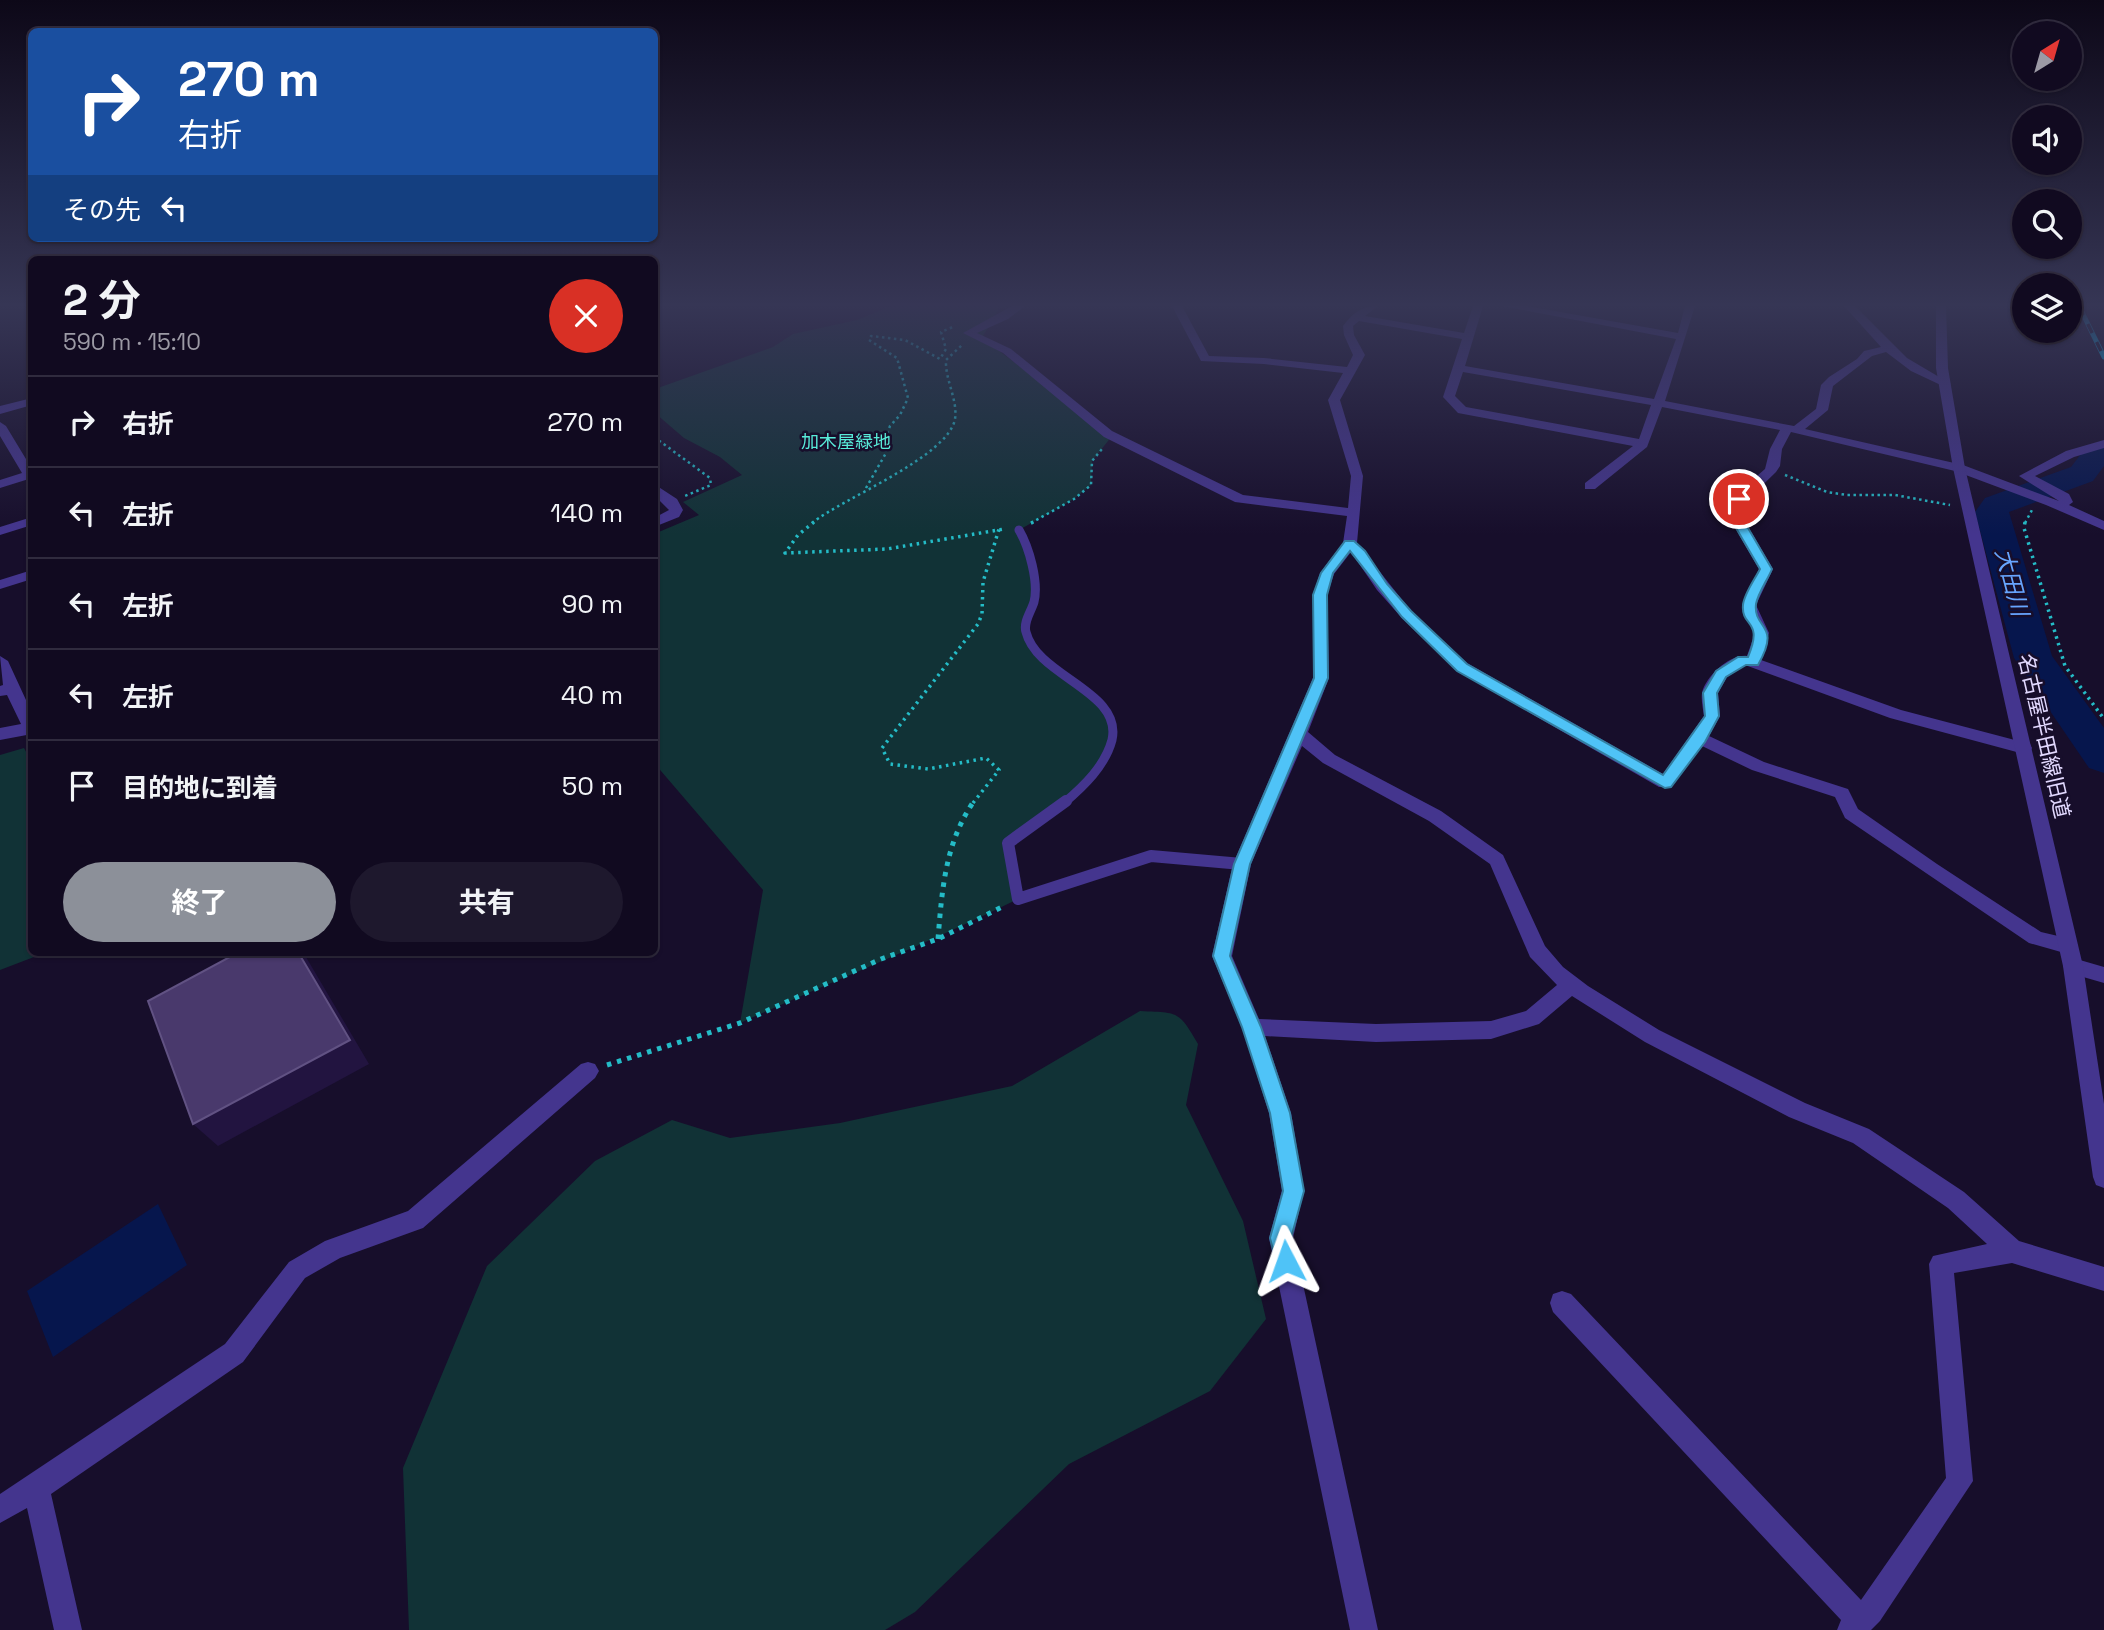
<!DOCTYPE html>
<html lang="ja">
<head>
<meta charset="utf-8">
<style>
  :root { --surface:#110a20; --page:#1e182d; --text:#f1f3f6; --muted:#9c9aa5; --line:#302b3e; --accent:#8c9099 }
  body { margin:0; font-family:"Space Grotesk","Noto Sans JP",sans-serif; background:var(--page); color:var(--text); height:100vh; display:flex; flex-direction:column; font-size:26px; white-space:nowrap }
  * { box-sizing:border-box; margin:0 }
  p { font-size:23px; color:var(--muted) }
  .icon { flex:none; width:38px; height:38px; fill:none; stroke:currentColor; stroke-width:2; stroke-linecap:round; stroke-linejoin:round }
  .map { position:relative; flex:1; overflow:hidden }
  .side { position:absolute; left:28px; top:256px; width:630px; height:700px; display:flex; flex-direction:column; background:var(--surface); border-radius:10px; box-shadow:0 2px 5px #0004,0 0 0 2px var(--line) }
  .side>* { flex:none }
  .hud { position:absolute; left:28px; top:28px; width:630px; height:214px; border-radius:10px; box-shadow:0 2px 5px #0004,0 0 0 2px var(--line); background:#1a4fa0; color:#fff; overflow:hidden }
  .needle { width:46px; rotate:37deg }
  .controls { position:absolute; left:2012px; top:21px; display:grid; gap:14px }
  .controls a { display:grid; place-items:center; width:70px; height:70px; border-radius:50%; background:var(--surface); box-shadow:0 2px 5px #0004,0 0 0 2px var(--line); font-size:35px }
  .pin { position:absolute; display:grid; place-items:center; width:60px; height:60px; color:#fff; margin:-30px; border:4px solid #fff; border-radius:50%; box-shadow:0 2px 7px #0007 }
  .me { position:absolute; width:77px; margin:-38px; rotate:356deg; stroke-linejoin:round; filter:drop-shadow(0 0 5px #0008) }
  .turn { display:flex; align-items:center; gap:24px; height:147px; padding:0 35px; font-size:32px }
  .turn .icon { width:91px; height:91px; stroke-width:2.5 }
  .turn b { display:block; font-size:49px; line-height:60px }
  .then { display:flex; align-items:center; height:66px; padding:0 35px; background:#0003; gap:14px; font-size:26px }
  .round { display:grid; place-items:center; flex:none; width:74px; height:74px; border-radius:37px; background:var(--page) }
  .summary { display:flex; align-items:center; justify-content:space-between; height:119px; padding:0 35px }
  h1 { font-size:42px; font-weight:700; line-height:52px }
  .cta { display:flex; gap:14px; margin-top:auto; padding:14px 35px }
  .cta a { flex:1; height:80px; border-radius:42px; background:var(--accent); color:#fff; font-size:28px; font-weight:700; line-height:80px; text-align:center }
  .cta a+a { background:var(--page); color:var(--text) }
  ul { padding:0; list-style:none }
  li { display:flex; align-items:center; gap:21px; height:91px; padding:0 35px; border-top:2px solid var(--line) }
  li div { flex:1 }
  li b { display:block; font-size:26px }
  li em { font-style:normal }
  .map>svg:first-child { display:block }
  .green { fill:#113236 }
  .water { fill:#06164d }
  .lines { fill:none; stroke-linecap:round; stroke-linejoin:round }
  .river { fill:#06164d; fill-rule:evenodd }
  .path-far2 { stroke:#24bcc7; stroke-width:2.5; stroke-dasharray:2.5 3.5; stroke-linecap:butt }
  .path-far1 { stroke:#24bcc7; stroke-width:3.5; stroke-dasharray:2.5 4.5; stroke-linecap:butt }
  .path { stroke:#24bcc7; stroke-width:5; stroke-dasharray:4.5 6; stroke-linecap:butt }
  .service-far1 { stroke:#44358e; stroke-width:9 }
  .service { stroke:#44358e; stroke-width:12 }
  .minor { fill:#44358e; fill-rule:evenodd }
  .tertiary { fill:#44358e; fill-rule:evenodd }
  .rail-casing { stroke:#05c6ff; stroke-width:5 }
  .rail { stroke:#170e2b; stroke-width:3.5; stroke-dasharray:10; stroke-linecap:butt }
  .shaded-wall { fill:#221440 }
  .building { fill:#49396c; stroke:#615283; stroke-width:2 }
  .route { fill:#4fc3f7; stroke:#337fa1; stroke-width:2 }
  .labels { text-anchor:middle; stroke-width:5; stroke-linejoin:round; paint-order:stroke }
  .far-park-label { font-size:18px; fill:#58ebd9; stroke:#170e2b }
  .street-label { font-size:21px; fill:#e2d9ff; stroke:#170e2b }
  .water-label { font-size:23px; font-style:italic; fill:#67a5ff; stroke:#170e2b }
</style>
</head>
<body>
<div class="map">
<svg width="2104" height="1630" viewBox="0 0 2104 1630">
  <rect width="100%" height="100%" fill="#170e2b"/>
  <path class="green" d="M891,306H1019L999,308L982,338L1112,436L1092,461L1091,485L1074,499L1019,530L1037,572L1025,623L1035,646L1107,710L1111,740L1092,777L1008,843L1018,899C927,944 833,981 740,1023L763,890L655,764L654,534L699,515L683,502L742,475L720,457L684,438L655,413V389L773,347L793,334L857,320Z
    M24,748L32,763V952H47L0,970V755Z
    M1140,1011C1179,1013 1178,1010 1198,1044L1186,1105L1243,1221L1266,1319L1210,1391L1069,1464L915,1612L885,1630H409L403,1468L487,1266L595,1161L672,1120L730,1138L840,1123L1012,1086Z"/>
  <path class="water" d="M158,1204L187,1265L53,1357L27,1291Z"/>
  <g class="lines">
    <path class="river" d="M2104,446V466L2093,481L2009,512L2052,656L2104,728V773L2089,768L2014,658L1975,512L1985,498L2071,467L2084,450Z"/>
    <path class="path-far2" d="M654,437L710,478L711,485L685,496
      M1785,475L1827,492L1847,495H1895L1950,505
      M866,488L886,453V436L890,426L900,415L908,398L897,358L869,340L871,336L905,340L940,359L946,349L941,332L955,326
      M812,523C843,498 948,457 955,419C958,400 945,380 946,360L962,345
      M1031,523L1074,499L1091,485L1092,461L1102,449
      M2025,523L2032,510"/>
    <path class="path-far1" d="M814,522L798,535L785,553L887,549L1004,529
      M2025,522L2024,528L2065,666L2104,719
      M1031,523L1034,522
      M973,803L999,770L986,758L928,769L890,764L882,748L978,624L982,614L983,582L999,529"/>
    <path class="path" d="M938,939C942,890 945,843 974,801
      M607,1065L740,1023L881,959L938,939L1004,906"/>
    <path class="service-far1" d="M1019,530C1029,547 1039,582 1034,602C1031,612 1023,622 1026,632C1037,677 1123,691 1112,740C1105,766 1084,786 1064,803"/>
    <path class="service" d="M1066,801L1008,843L1018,899L1151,856L1242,864"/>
    <path class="minor" d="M1012,306H1025L1008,319L977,333L1011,349L1112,431L1243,495L1348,508L1351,476L1328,400L1343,373L1264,364L1201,361L1172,306H1182L1209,356L1264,358L1347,367L1353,355L1344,335L1343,326C1353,313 1361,306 1378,306L1365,316L1464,333L1473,306H1483L1465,366L1654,399L1676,339L1502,306H1527L1678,333L1685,306H1695L1665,401L1794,426L1816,409L1821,385L1829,377L1857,359L1864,351L1881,347L1844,306H1855L1907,358L1951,384L1945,387L1911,371L1886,352L1872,356L1833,386L1828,410L1805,429L1963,465L2059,501L2019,476L2066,451L2104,440V448L2074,457L2035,476L2069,494L2073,502L2069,505L2104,521V530L2046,505L1955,471L1791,432L1782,449L1780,466L1776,472L1741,506L1742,516L1773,569L1756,605L1769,633L1761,660L1901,710L2030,744L2032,748L2030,752L2024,754L1890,718L1745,665L1727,677L1718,693L1720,716L1709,736L1764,762L1848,789L1858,809L1937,864L2041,932L2075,940L2078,946L2075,952L2068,954L2029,943L1845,818L1835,797L1752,770L1702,746L1671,787H1659L1457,671L1401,617L1377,590L1351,552L1334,574L1327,595L1329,678L1308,732L1335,755L1441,811L1503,855L1545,946L1563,967L1588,986L1659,1030L1805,1103L1869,1129L1964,1192L2019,1241L2104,1267V1291L2012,1263L1954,1273L1973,1481L1880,1621L1871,1630H1837L1841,1620L1553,1312L1550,1303L1553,1294L1562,1291L1571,1294L1861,1600L1946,1478L1929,1264L1933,1256L1987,1244L1948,1208L1853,1143L1789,1117L1645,1042L1572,996L1539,1024L1491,1039L1376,1042L1265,1036L1291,1113L1304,1190L1293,1238L1378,1630H1350L1269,1238L1282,1190L1269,1113L1242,1027L1212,956L1233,864L1313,678V595L1320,573L1343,543L1347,516L1235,502L1104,437L1003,353L963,333ZM1359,321L1462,339L1443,397L1458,413L1633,446L1585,483V489H1595L1647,447L1662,407L1780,430L1770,449L1765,469L1734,496L1727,506L1728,516L1759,569L1742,605L1755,633L1747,656C1730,654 1706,676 1702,693C1701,700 1703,709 1704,716L1663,774L1467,663L1411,611L1357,543L1363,476L1340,400L1365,355L1354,335L1353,326ZM1463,372L1651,405L1639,439L1466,407L1455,396ZM1302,746L1323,763L1429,821L1490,864L1530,957L1557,985L1526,1011L1491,1021L1376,1024L1259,1019L1232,956L1251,864Z
      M32,398V405L0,414V406Z
      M0,422L6,426L32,469V478L0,488V480L22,473L0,436Z
      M654,484L677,499L683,510L679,517L654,527V518L669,510L654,495Z
      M32,570V579L0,589V580Z
      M0,656L8,661L32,713V734L0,740V728L21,724L7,695L0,696V686L3,685Z
      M2073,958L2104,967V983L2066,972L2063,966L2066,960Z
      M588,1062L595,1064L599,1071L595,1078L423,1228L340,1258L305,1278L243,1362L51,1494L82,1630H54L27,1508L0,1523V1494L225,1344L289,1262L325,1241L408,1211L581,1064Z"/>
    <path class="tertiary" d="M1936,306H1946L1948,368L1965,468L2083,966L2104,1104V1188L2096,1185L2093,1177L2063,966L1953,468L1936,368Z
      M32,517V525L0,535V527Z"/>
    <defs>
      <path id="rail" d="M2079,306L2104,357"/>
    </defs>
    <use href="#rail" class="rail-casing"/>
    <use href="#rail" class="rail"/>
  </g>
  <path class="shaded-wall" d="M298,952H303L369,1064L218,1146L193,1124Z"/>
  <path class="building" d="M239,952H298L350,1040L193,1124L148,1001Z"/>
  <linearGradient id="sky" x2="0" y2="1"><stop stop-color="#0d0818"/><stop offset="0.57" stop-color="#363655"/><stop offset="1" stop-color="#363655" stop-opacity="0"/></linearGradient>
  <rect width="2104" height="535" fill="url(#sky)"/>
  <path class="route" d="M1734,496L1745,499L1740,506L1741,516L1772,569C1768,579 1758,593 1756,604C1753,630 1782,623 1758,665H1746L1726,677L1717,693L1719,716L1705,742L1671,787L1665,788L1457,671L1402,617L1350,551L1333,573L1327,595L1328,678L1250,864L1230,956L1261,1027L1290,1113L1304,1191L1291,1238L1297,1261L1294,1269L1286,1272L1278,1269L1270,1238L1283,1191L1270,1113L1242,1027L1213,956L1234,864L1314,678L1313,595L1321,573L1345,541H1354L1365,551L1387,584L1411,611L1467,664L1663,775L1705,716L1703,693L1716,671L1738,657H1748C1764,619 1741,628 1743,605C1744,594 1755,579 1760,569L1729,516L1728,506Z"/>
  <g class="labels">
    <g class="far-park-label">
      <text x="846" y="448">加木屋緑地</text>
    </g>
    <g class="street-label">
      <text transform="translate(2044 736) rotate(77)" y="7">名古屋半田線旧道</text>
    </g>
    <g class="water-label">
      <text transform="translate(2012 582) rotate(75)" y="8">大田川</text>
    </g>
  </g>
</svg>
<div class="controls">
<a><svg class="needle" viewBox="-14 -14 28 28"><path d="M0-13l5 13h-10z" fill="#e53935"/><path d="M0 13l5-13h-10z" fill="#9c9aa5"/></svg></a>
<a><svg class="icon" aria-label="sound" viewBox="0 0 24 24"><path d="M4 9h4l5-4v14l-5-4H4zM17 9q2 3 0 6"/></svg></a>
<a><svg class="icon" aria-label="search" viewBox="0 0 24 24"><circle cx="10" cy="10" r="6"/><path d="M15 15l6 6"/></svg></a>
<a><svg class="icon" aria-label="layers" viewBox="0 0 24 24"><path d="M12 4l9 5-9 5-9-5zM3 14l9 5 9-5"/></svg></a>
</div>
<div class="pin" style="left:1739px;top:499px;background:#d93025"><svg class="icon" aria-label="arrive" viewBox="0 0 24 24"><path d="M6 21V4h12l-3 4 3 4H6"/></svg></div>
<svg class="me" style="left:1286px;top:1261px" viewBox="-20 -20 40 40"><path d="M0-17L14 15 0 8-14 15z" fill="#4fc3f7" stroke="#fff" stroke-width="4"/></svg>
<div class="hud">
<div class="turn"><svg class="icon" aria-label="right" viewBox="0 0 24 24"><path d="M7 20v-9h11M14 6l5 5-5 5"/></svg><div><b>270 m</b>右折</div></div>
<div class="then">その先<svg class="icon" aria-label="left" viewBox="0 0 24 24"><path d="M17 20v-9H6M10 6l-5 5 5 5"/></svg></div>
</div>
<section class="side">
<div class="summary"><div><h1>2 分</h1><p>590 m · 15:10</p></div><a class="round" style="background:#d93025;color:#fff"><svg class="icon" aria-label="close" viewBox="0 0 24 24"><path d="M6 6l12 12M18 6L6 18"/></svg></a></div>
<ul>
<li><svg class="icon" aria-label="right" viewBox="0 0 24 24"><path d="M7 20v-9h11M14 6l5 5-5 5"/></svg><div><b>右折</b></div><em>270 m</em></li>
<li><svg class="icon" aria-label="left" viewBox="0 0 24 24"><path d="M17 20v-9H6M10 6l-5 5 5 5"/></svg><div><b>左折</b></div><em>140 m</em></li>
<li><svg class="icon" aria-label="left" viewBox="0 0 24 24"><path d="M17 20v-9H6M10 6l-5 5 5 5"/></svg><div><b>左折</b></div><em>90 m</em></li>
<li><svg class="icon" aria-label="left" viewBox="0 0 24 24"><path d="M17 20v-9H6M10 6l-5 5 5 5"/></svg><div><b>左折</b></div><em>40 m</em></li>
<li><svg class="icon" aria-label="arrive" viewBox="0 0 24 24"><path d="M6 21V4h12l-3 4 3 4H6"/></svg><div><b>目的地に到着</b></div><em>50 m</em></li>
</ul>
<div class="cta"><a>終了</a><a>共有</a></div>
</section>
</div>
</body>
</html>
